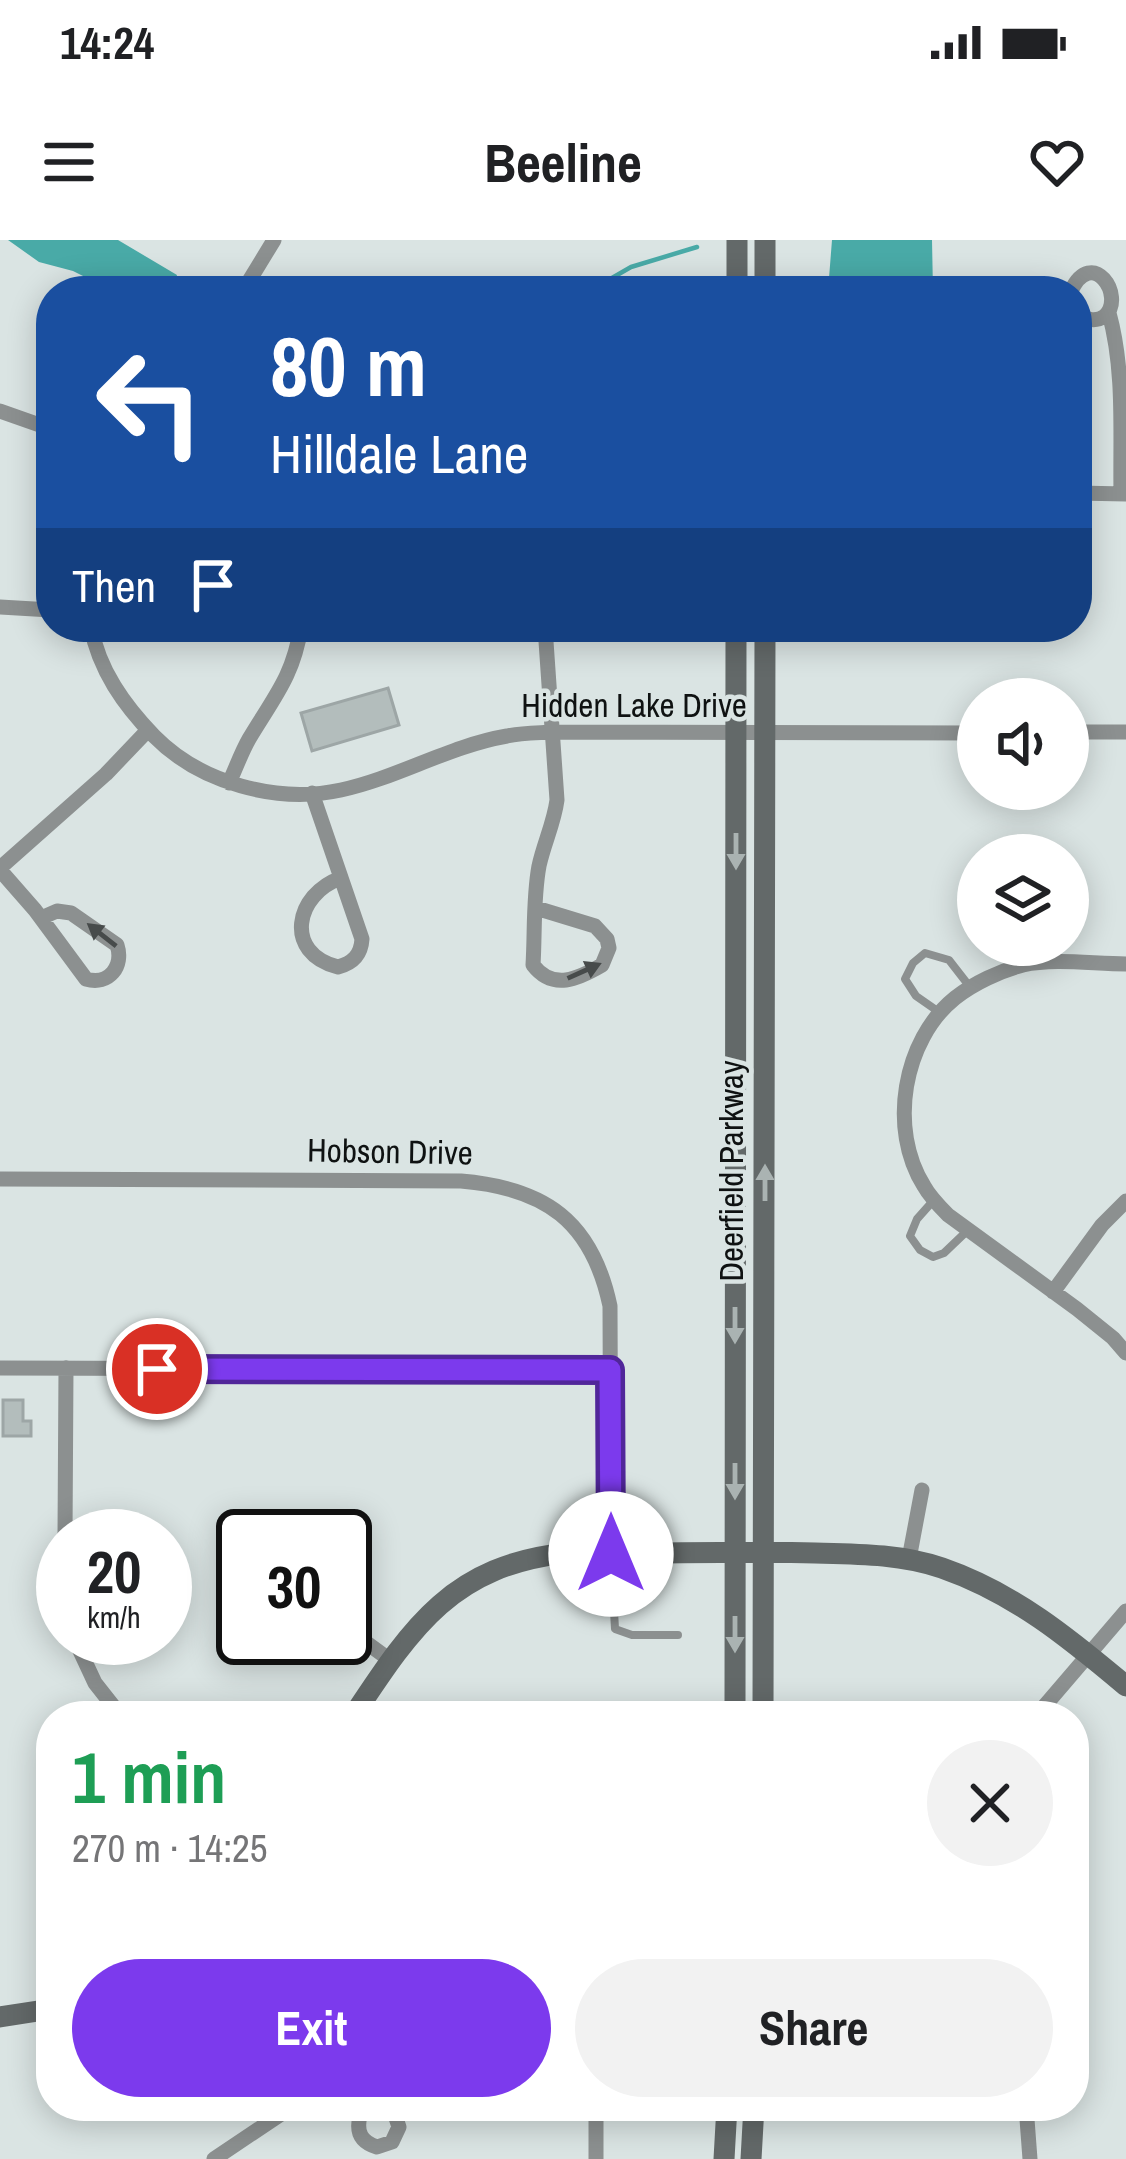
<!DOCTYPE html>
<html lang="en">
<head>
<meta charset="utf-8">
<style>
  :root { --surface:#fff; --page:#f2f2f2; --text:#202124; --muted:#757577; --accent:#7c3aed }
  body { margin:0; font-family:"Archivo Narrow",sans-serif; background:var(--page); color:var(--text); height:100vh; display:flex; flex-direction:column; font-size:45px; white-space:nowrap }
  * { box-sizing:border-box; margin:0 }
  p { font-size:39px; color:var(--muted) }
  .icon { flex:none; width:66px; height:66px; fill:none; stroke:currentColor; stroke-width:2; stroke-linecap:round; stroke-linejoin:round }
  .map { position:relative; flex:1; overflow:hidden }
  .details { position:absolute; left:36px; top:1461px; width:1053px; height:420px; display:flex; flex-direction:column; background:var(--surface); border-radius:48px; box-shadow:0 6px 30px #0003 }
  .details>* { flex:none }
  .banner { position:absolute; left:36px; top:36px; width:1056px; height:366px; border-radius:48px; box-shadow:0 6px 30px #0003; background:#1a4fa0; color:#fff; overflow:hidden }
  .tools { position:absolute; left:957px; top:438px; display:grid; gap:24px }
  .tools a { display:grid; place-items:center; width:132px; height:132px; border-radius:50%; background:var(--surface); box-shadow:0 6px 30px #0003; font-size:60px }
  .speed { position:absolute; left:36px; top:1269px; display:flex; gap:24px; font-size:60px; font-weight:700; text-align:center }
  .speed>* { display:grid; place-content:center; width:156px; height:156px; border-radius:50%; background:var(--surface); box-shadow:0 6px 30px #0003; line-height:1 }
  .speed small { font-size:30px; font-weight:400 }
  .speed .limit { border:6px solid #111; border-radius:18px; background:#fff; color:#111 }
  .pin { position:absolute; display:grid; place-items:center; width:102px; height:102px; color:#fff; margin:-51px; border:6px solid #fff; border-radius:50%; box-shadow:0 3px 12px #0007 }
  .me { position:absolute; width:132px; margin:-66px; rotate:0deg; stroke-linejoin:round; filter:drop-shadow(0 0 9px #0008) }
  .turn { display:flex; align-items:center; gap:42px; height:252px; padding:0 36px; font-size:54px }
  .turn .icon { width:156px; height:156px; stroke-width:2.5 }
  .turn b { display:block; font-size:84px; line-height:102px }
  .then { display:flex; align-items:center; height:114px; padding:0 36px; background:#0003; gap:24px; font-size:45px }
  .round { display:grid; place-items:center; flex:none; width:126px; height:126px; border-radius:63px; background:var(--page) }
  .summary { display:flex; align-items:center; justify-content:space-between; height:204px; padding:0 36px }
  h1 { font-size:72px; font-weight:700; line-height:90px; color:#1e9e55 }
  .button { display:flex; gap:24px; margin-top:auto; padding:24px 36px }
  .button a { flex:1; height:138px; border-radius:72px; background:var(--accent); color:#fff; font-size:48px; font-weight:700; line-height:138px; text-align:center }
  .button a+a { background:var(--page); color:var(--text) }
  .status { display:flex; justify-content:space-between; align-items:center; height:84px; padding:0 60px; background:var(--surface); direction:ltr }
  .status svg { height:33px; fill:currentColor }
  header { display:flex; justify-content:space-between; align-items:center; height:156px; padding:0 36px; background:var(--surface); font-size:54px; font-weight:700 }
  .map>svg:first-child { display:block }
  .water { fill:#49aaa7 }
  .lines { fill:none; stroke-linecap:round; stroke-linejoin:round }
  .stream { stroke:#49aaa7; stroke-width:4.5 }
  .building { fill:#b3bdbc; stroke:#9da6a6; stroke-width:3 }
  .lane { stroke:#8c9090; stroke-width:8 }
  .street { stroke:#8c9090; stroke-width:15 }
  .secondary { stroke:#636969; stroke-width:21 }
  .oneway { fill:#aab3b2 }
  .oneway2 { fill:#474b4b }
  .route-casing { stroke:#51269a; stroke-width:30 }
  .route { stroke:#7c3aed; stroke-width:21 }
  .labels { text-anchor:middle; stroke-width:9; stroke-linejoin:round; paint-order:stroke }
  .street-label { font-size:33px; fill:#0f1212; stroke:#dae4e3 }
</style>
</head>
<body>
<div class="status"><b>14:24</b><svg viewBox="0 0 49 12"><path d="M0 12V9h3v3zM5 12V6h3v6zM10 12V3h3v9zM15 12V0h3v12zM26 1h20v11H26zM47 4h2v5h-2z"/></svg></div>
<header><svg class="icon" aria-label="menu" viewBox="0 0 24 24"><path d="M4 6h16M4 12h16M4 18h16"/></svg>Beeline<svg class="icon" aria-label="heart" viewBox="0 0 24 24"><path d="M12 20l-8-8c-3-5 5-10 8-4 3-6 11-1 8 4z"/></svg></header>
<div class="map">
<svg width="1126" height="1919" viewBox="0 0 1126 1919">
  <rect width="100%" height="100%" fill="#dae4e3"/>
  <path class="water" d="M8,0H118L177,35L173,51H113L73,31L39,22Z
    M832,0H932L933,51H828Z"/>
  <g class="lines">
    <path class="stream" d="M547,51L605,42L631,27L697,7"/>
  </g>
  <path class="building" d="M388,448L399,485L312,511L301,473Z
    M3,1160H23V1181H31V1196H3Z"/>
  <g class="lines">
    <path class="lane" d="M939,772L916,756L905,739L913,723L925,713L949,720L970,747
      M933,961L917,979L910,996L920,1010L933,1017L944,1013L967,991
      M611,1316L615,1389L632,1395H678
      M1074,1734L1077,1706"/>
    <path class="street" d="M243,51L274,0
      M1071,51C1092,6 1126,56 1105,76C1094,83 1086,79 1077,73
      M1109,73C1125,131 1120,194 1121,253
      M0,171L51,189
      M1077,253L1126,254
      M0,367L51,370
      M91,387C99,430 124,465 154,496C200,543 277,564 341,550C397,538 449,506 507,496C522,493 537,493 552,492L978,493
      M1068,492H1126
      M229,543C236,528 241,513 249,499C274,457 293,437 301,387
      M312,553L362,699C361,715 353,723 338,727C283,713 295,654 341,638
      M0,628L106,534L148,490
      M0,630L35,670L86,739C109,746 124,726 117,705L71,673L57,671L41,678
      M536,668L595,686L607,699L609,708L602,725C578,739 553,751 533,725C535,693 533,658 539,626C544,603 554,583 557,560L545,387
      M1126,724C1093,724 1055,718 1023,725C1000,731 974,743 955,758C903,800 888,889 924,946C930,957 939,966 948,975L1077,1069L1113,1098L1126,1113
      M0,939L461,941C545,948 592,981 610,1066L611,1314
      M1053,1052L1102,985L1126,961
      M0,1128L610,1130
      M65,1296L66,1128
      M909,1319L922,1250
      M345,1387L390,1420
      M74,1398L95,1443L121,1476
      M1036,1476L1126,1371
      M371,1866L360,1876C356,1892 361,1902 377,1907L392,1902L399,1887L394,1872L385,1866
      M1026,1866L1030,1919
      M214,1919L293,1866
      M596,1919V1866"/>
    <path class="secondary" d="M737,51V0
      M765,51V0
      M353,1476C412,1387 452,1325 567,1313C649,1315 732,1310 815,1313C858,1314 901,1314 942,1328C1014,1353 1069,1398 1126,1446
      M735,1476L736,387
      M763,1476L765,387
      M0,1777L51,1769
      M724,1919L727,1866
      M751,1919L754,1866"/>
  </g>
  <defs><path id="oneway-solid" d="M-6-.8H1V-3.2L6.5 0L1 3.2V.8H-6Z" transform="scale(3)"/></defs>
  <g class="oneway">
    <use href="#oneway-solid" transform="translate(736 611) rotate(90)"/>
    <use href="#oneway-solid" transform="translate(765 943) rotate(-90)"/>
    <use href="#oneway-solid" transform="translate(735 1085) rotate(90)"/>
    <use href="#oneway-solid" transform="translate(735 1241) rotate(90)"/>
    <use href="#oneway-solid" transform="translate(735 1394) rotate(90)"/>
  </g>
  <g class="oneway2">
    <use href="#oneway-solid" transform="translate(102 695) rotate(-142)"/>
    <use href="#oneway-solid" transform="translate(584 731) rotate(-24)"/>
  </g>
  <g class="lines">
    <defs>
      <path id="route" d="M157,1129L610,1130L611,1314"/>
    </defs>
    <use href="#route" class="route-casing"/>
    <use href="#route" class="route"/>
  </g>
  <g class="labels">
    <g class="street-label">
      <text x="634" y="477">Hidden Lake Drive</text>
      <text transform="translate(390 911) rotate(1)" y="12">Hobson Drive</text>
      <text transform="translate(731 931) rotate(-90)" y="12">Deerfield Parkway</text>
    </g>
  </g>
</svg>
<div class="tools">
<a><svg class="icon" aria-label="sound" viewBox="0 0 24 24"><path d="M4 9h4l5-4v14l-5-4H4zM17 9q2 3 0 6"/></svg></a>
<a><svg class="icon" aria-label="layers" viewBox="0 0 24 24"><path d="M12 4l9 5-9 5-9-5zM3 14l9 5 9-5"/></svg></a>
</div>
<div class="speed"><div>20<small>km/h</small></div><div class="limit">30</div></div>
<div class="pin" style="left:157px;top:1129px;background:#d93025"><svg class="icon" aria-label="arrive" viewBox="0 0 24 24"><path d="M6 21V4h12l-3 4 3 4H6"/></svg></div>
<svg class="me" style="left:611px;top:1314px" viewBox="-20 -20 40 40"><circle r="19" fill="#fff"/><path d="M0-13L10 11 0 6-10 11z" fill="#7c3aed"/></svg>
<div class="banner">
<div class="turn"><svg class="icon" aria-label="left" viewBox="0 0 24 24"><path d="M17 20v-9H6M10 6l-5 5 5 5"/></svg><div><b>80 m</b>Hilldale Lane</div></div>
<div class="then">Then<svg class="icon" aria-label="arrive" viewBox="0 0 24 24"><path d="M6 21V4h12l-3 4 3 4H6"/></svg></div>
</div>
<section class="details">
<div class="summary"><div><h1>1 min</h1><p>270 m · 14:25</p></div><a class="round"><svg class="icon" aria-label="close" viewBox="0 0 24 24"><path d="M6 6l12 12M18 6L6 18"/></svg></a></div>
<div class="button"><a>Exit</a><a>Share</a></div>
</section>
</div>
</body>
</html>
